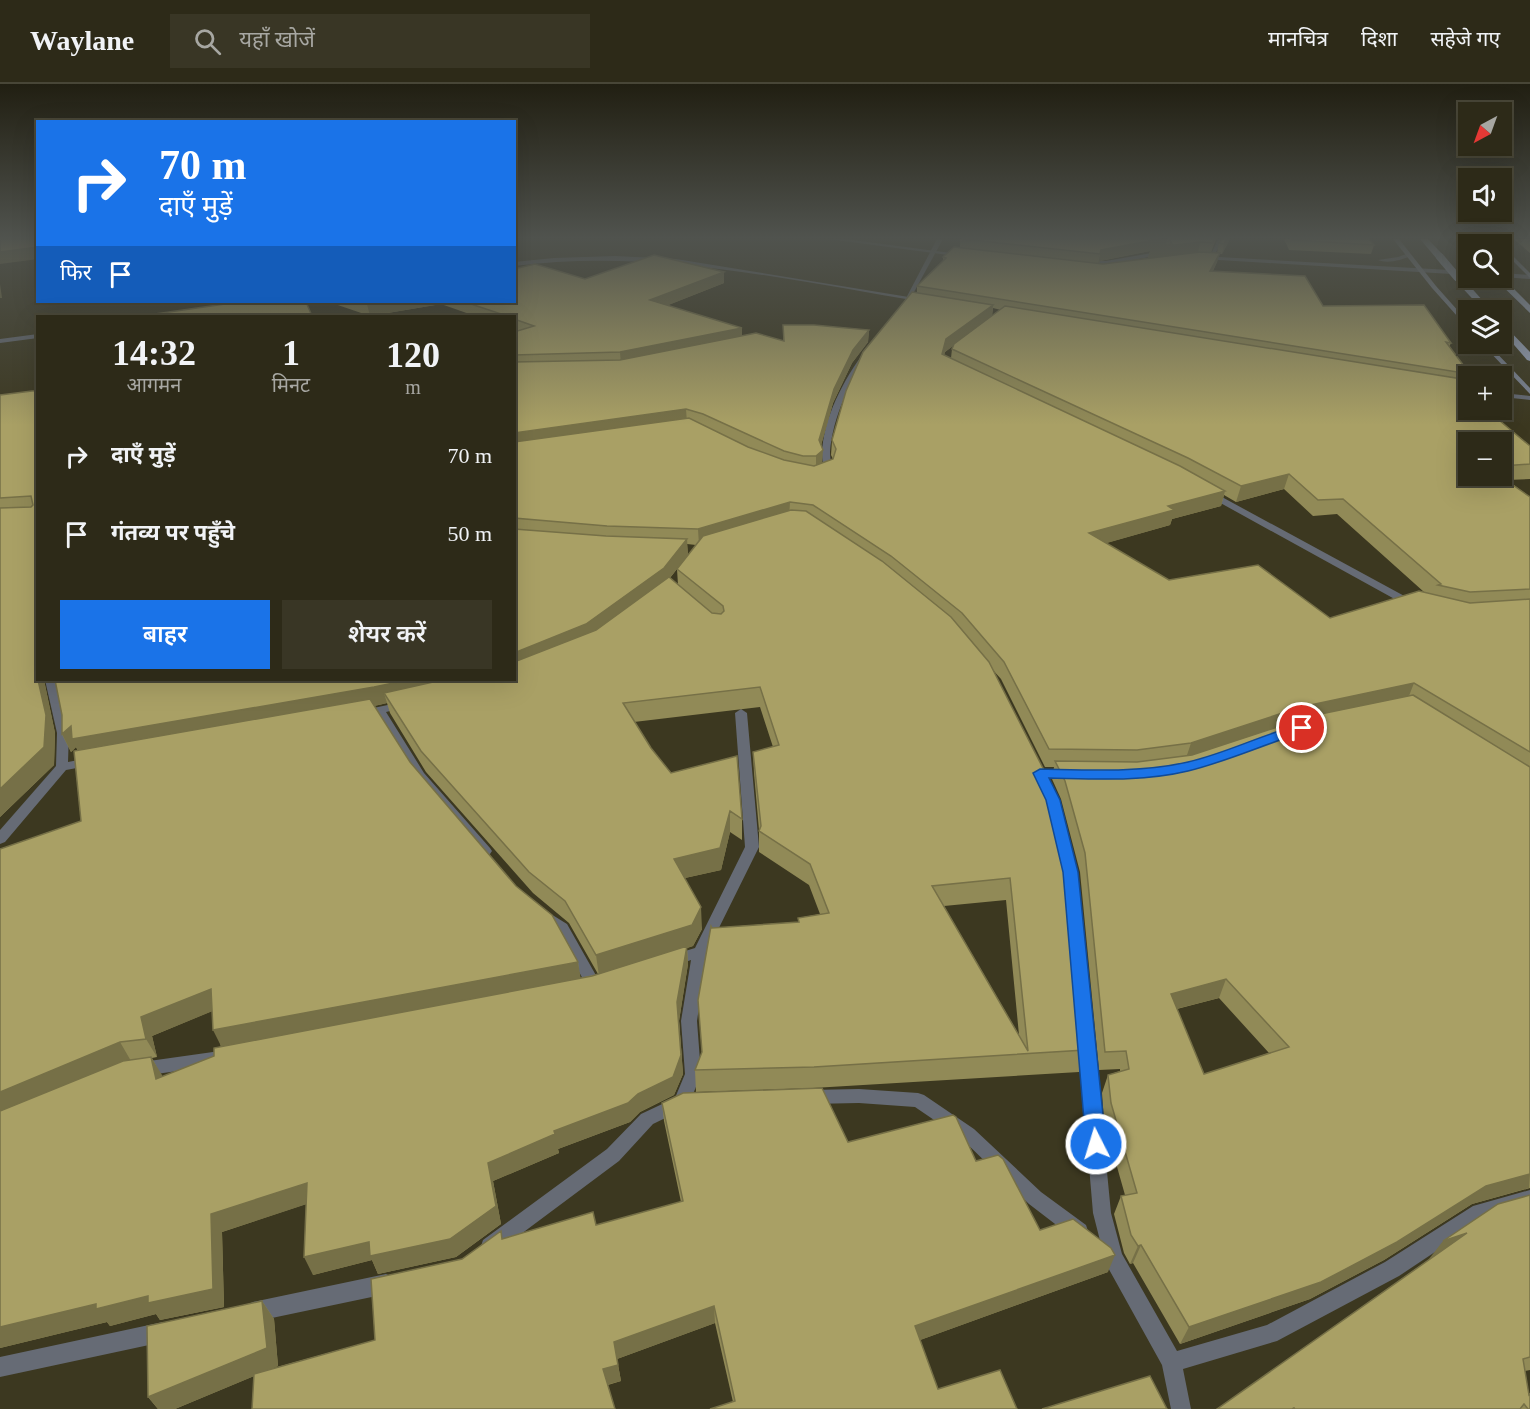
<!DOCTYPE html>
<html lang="hi">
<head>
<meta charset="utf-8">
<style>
  :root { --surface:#2d2a18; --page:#393625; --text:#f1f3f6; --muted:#a7a7a2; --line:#484637; --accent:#1a73e8 }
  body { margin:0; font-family:"Times New Roman","Noto Sans Devanagari",serif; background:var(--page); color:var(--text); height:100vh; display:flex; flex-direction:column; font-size:22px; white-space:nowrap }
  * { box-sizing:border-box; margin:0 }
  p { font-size:20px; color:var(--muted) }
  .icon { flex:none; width:33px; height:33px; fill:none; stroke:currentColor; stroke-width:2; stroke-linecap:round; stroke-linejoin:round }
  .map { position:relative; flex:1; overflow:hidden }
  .details { position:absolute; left:36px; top:231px; width:480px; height:366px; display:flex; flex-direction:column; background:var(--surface); border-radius:0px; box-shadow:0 6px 24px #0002,0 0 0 2px var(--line) }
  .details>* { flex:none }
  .top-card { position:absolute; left:36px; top:36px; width:480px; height:183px; border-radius:0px; box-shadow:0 6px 24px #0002,0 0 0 2px var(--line); background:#1a73e8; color:#fff; overflow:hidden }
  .needle { width:39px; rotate:221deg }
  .buttons { position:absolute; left:1458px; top:18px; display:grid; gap:12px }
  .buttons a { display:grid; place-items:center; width:54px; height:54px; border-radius:0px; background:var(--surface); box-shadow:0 6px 24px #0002,0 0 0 2px var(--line); font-size:30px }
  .pin { position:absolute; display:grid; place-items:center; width:51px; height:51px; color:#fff; margin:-26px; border:3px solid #fff; border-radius:50%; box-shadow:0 2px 6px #0007 }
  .me { position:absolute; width:66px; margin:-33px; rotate:355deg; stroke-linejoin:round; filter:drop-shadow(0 0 4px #0008) }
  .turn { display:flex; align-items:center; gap:21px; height:126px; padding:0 24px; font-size:27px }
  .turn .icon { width:78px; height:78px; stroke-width:2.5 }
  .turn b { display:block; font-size:42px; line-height:51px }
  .then { display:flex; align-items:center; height:57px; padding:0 24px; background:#0003; gap:12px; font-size:22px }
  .eta { display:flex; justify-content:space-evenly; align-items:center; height:102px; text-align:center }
  .eta b { font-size:36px; font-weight:600; line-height:42px }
  .primary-button { display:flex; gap:12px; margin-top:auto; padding:12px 24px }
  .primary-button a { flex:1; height:69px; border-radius:0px; background:var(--accent); color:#fff; font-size:24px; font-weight:600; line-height:69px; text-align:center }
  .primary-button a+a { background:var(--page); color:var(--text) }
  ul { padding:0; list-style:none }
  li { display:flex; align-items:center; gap:18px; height:78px; padding:0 24px }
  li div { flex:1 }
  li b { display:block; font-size:22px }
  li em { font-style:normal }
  header { display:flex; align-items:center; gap:36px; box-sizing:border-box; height:84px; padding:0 30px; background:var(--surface); border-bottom:2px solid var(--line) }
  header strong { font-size:28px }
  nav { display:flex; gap:33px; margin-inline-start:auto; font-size:21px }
  .search { width:420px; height:54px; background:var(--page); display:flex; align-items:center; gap:15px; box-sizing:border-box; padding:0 21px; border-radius:0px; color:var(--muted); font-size:22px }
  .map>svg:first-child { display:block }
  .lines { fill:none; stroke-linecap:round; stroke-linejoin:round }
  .minor { fill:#666b75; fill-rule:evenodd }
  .tertiary { fill:#666b75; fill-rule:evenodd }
  .secondary { fill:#7f8797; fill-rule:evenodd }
  .trunk { fill:#9aa6be; fill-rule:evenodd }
  .trunk-bridge { stroke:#9aa6be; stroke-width:8 }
  .wall { fill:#918a57; fill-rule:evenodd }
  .shaded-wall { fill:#767047 }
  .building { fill:#a9a065; stroke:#767047; stroke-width:1.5; fill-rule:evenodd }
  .route { fill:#1a73e8; stroke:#114b97; stroke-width:1.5 }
</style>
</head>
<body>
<header>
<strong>Waylane</strong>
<div class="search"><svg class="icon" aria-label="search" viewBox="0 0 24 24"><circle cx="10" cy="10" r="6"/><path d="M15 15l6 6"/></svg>यहाँ खोजें</div>
<nav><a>मानचित्र</a><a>दिशा</a><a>सहेजे गए</a></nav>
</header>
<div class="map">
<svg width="1530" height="1325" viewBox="0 0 1530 1325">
  <rect width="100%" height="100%" fill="#3c3820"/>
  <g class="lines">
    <path class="minor" d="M937,155H943L908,219L903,220Z
      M1218,155H1224L1216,168H1212Z
      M865,267L870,268C850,297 833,332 830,368C830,375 832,380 831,387L820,390L819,388L823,384C823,379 822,375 822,370C823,334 844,295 865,267Z
      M1209,406L1408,514L1416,516L1417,518L1412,521L1400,518L1206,411L1205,409Z
      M45,596H57L69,649L68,678L89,674L95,678L93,681L66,686L5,758L0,760V746L56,682L57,649Z
      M402,618L406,619L408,621L406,623L386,628L424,689L490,764L492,767L490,770H480L416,695L376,630L363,633L357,629L359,627Z
      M741,625L747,629L759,763L707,868L697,937L701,990L688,1023L653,1040L619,1077L497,1168L490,1171L483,1168L481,1162L483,1156L607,1065L641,1030L675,1014L685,990L681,937L691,876L674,882L669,880L667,876L669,872L695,864L745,763L735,629Z
      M1040,685L1069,686L1075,690L1069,694L1036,692L1034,689Z
      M1064,756L1069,758L1071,761L1078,788L1111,1129L1122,1170L1177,1267L1267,1241L1385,1178L1473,1122L1530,1106V1124L1483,1136L1399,1192L1277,1257L1183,1285L1191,1325H1171L1162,1281L1106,1180L1093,1129L1064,788L1057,761L1059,758Z
      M546,827L567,840L602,902L599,906L594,908L589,906L557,848L539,832L541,828Z
      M220,967L226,969L228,974L226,979L220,981L142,992L136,990L134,985L136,980L142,978Z
      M859,1005L918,1009L924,1011L974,1045L1041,1108L1086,1141L1088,1147L1086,1153L1079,1156L1072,1153L1029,1120L962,1055L915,1023L859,1019L810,1020L804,1018L802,1013L804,1008L810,1006Z
      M386,1190L393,1193L396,1200L393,1207L386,1210L253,1238L246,1235L243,1228L246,1221L253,1218Z
      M163,1238L170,1241L173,1248L170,1255L163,1258L0,1293V1273Z"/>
    <path class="tertiary" d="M829,155H845L966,171L963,173Z
      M1163,167L1165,170L1106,181L1079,178L1082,176L1106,177Z
      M1409,169L1411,172C1401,176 1388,180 1378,176L1398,173Z
      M615,172L676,175L927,216L924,218C788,196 652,164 514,182V178L554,174Z
      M1201,172L1468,187V191L1203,175Z
      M1502,189L1530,191V195L1502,193Z
      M38,250V254L0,259V255Z
      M1502,309L1530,312V316L1502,313Z"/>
    <path class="secondary" d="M1393,155H1399L1436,202L1468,238V243L1466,242L1432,204Z
      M1502,161L1530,189V194L1502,166Z
      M1482,260H1488L1530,304V310Z"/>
    <path class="trunk" d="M1420,155H1428L1443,171V175H1437Z
      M1456,155H1464L1470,160L1468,165Z
      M1454,191H1460L1491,226H1483L1454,195Z
      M1502,193L1530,221V229L1494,194Z
      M1502,239L1530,268V277L1527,276L1502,247Z"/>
    <path class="trunk-bridge" d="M1440,173L1457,193"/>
  </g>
  <path class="wall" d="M960,155H1216L1211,169H1217L1219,159L1230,155L1222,170H1219L1217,178L1213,187L1323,222L1451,259L1449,263L1470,290L1467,296L1468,326L1530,362V395L1507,396L1530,413V1104L1472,1120L1384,1176L1310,1215L1180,1260L1133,1179L1130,1180L1124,1169L1114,1130L1121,1112L1125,1111L1104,1037L1102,1009L1108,991L1120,987V985L1099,986L1080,788L1061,715L1052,695L1054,683H1045L1001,595L992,585L1085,966L1079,988L813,1004L696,1008L695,986L702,969L712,844L798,838V834L820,830L809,801L759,768V746L754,689L753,668L773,663L760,623L634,638L651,664L671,689L742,735V756L730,748L721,786L685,794L702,845L693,862L687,864L688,880L679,937L683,990L674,1011L640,1028L630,1038L558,1065L559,1069L493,1097L501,1140L456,1173L378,1190L372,1176L313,1191L306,1120L222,1148L224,1223L160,1236L156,1230L110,1242L107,1238L0,1264V765L81,737L78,667L76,663L71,668L62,650V631L514,596V248L516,247H514V232H475L441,220L370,232L329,218H514L585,195L724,188V199L668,221L742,251L783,257V241L869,246L868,258L852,279L833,319L821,361L822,379L833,375L831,371L832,356L917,208V202L943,177V173L960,163ZM1150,167L1148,174L1103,180L1099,179L1100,177ZM993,224L1001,226L992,232ZM954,261L952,265L951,274L944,271L945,268ZM1502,358V392H1468ZM1284,405L1313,432L1337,430L1424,508L1330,534L1169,496L1106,459L1170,441L1172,435L1221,422L1224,411L1236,418ZM687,460L696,461L688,471ZM677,485L678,501L670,494ZM387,619L390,629L426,688L533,809L569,839L598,890L580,894L578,878L410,678L374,622ZM1006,816L1019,951L944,822ZM1219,914L1269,969L1204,990L1177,925ZM212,927L221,963L214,972L162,993L152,974L157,973L152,952Z
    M1284,155H1369L1374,161L1371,170L1289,166Z
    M1514,155H1530V169Z
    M38,307V596H45H44L55,649L54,681L0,733V311Z
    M662,1019L848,1058L976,1077L1040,1146L1108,1188L920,1256L938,1305L733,1318L715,1239L617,1275L621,1297L608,1301L254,1292L175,1325H158L148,1313L262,1217L274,1235L278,1282L270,1285L375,1256L462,1175L503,1155L596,1141L681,1118L664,1037Z
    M1530,1111V1286L1525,1287L1530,1325H1217L1431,1174L1429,1175Z"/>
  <path class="shaded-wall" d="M1160,155H1167L1166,163L1200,158L1198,169L1148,175L1150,167L1100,177L1098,180L1101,166Z
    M1227,155H1230L1222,170L1224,160Z
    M38,163V175L0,180V168Z
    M1220,169L1217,178L1208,196L1210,187Z
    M724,188V199L651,228L650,216Z
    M0,200L2,214H0Z
    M383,218H441V220L370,232L367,220Z
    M993,221L992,233L945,268L941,283L942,270L946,255Z
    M742,244V257L621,281L620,268Z
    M869,246L868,258L852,279L833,319L819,369L823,366L822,380L816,386V372L819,356L834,305L853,266Z
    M686,325L687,339L514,364V349Z
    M1289,390L1284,405L1236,418L1241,402Z
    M1225,407L1221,422L1172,435L1170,441L1086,465L1089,449L1168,422Z
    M790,418L789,434L699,461L698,445Z
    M687,455L688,471L665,500L588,557L514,587V569Z
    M38,596H45H44L55,649L54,681L0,733V705Z
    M408,596H488L384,609L387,619L379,621L81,673L76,663L71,668L62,650L71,642Z
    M1414,599L1407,617L1185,677L1191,659L1301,623Z
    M730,727V748L721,786L676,796L674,775Z
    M701,823L702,845L693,862L687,864L688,880L679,937L683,990L674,1011L640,1028L630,1038L558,1065L559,1069L493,1097L501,1140L456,1173L378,1190L372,1176L313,1191L304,1173L369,1158L488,1079L554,1047L599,892L596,871Z
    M578,878L581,896L222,964L213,946Z
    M1226,895L1219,914L1164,928L1171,910Z
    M211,905L220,924L152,952L157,973L146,955L141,933Z
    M120,958L131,977L0,1033V1008Z
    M151,973L162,991L167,1014L156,995Z
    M1530,1090L1529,1104L1472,1120L1384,1176L1310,1215L1180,1260L1189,1243L1486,1102Z
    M307,1099L316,1117L222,1148L224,1223L160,1236L156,1230L110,1242L107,1238L0,1264V1243L211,1130Z
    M1467,1149L1453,1167L1429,1175L1443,1157Z
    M1141,1161L1133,1179L1130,1180L1138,1162Z
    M1115,1171L1108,1188L912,1259L915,1242Z
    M262,1217L274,1235L278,1282L175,1325H158L148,1313Z
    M714,1222L715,1239L617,1275L621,1297L606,1301L603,1285L614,1258Z"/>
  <path class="building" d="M0,155H38V163L0,168Z
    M962,155H1160L1101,166L1100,170Z
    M1169,155H1214L1213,159L1200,158L1150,164L1172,160Z
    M1222,155H1227L1224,160L1219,159Z
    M1291,155H1369L1374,161L1292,156Z
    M954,163L1103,180L1200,168L1220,169L1210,187L1305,192L1323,222L1424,221L1451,259L1446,258L1470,290L917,202L946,174L943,173Z
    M654,171L724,188L650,216L742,244L620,268L514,271V248L534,242L514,235V232H507L465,218H514V185L535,180L585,195Z
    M912,208L993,221L946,255L942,270L1180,382L1225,407L1168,422L1174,426L1089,449L1169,496L1258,481L1330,534L1419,507L1470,519L1530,515V668L1414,599L1301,623L1191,659L1137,666L1049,665L1004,578L962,529L891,472L813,421L790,418L698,445L607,442L514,434V358L689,334L748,363L784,376L814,382L833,375L836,365L832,356L846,307L863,268Z
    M239,218H306L312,232H141Z
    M360,218H383L367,220Z
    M1005,222L1468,296V326H1487L1530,362V380L1502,382V358H1468V392H1500L1530,413V505L1470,508L1438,501L1441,500L1343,415L1318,416L1289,390L1241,402L1188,374L952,265L954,260Z
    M783,241H814L869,246L853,266L834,305L819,356L823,366L816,372H803L784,367L703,330L686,325L514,349V278L620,276L756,249L784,257Z
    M32,307H38V576L35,579L38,596L46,631L44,663L0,705V424L31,423L33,421L31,412L0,414V311Z
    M791,426L806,427L882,477L951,533L989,578L1049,696L1067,767L1085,966L814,983L695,986L702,968L698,916L711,842L712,844L799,838L798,834L829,829L810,780L759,747L761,742L753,668L779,661L760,603L623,619L651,664L671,689L737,672L742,735L730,727L720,764L674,775L701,823L692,841L596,871L565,817L529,788L421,667L384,609L442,596H514V578L596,546L669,493L712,529L721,530L724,527L723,522L677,485L703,452ZM1010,794L1028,967L932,802Z
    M514,445L606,452L687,455L664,484L586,540L514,569Z
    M55,596H408L374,603L72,655L71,642L62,650V631Z
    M1413,611L1530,683V1090L1486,1102L1397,1158L1321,1198L1189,1243L1141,1161L1138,1162L1131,1151L1121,1112L1137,1109L1111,1019L1108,991L1129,985L1126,967L1105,968L1085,769L1065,697L1055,677L1137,678L1192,671L1311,632ZM1226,895L1289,963L1204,990L1171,910Z
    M370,615L410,678L516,802L552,831L578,878L213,946L211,905L141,933L146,955L120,958L0,1008V765L81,737L74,667Z
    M687,862L677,918L681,971L673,993L638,1010L628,1019L554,1047L555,1050L488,1079L496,1122L450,1155L370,1172L369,1158L304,1173L307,1099L211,1130L213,1205L148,1219V1212L96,1225V1220L0,1243V1027L123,977L151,973L156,995L214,972V964L592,892Z
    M822,1004L848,1058L953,1031L956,1033L976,1077L998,1071L1003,1075L1040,1146L1073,1135L1111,1164L1115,1171L915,1242L938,1305L1000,1286L1017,1325H710L735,1317L714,1222L614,1258L618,1281L603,1285L615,1325H252L254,1290L375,1256L371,1195L462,1175L501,1147L502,1155L593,1128L596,1141L683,1117L662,1019L683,1009Z
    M1530,1111V1273L1523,1275L1529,1311L1530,1310V1325H1528L1524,1320L1520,1325H1295L1294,1324L1292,1325H1217L1467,1149L1443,1157L1498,1120Z
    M262,1217L267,1264L148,1313L147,1242Z
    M1150,1292L1167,1325H1042Z"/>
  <linearGradient id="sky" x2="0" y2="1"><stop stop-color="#211f12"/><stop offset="0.45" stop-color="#50534e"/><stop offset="1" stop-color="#50534e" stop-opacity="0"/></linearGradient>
  <rect width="1530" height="341" fill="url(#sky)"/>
  <path class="route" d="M1302,640L1307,641L1309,644L1307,647C1267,659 1229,677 1188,687C1142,698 1096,695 1049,694L1060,716L1078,788L1106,1060L1103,1067L1096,1069L1089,1067L1086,1060L1063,788L1046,716L1033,689L1040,685C1089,686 1139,689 1188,678C1227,669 1263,650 1302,640Z"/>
</svg>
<div class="buttons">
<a><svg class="needle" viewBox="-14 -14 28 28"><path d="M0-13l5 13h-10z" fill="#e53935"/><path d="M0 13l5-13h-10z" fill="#a7a7a2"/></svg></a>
<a><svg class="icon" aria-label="sound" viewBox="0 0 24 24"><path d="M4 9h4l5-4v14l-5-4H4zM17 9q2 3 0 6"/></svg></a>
<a><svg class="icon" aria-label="search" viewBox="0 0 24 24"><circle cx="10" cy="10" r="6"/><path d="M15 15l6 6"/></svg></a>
<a><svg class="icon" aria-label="layers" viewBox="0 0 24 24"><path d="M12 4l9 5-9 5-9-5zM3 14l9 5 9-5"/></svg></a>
<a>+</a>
<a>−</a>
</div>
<div class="pin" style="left:1302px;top:644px;background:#d93025"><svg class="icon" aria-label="arrive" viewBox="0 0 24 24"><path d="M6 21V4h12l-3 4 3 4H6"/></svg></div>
<svg class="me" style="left:1096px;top:1060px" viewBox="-20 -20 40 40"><circle r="17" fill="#1a73e8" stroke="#fff" stroke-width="3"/><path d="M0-11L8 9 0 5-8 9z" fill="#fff"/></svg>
<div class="top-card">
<div class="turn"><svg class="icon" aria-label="right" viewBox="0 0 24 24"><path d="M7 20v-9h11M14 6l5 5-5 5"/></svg><div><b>70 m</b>दाएँ मुड़ें</div></div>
<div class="then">फिर<svg class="icon" aria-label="arrive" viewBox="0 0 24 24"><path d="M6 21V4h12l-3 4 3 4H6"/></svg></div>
</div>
<section class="details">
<div class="eta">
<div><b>14:32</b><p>आगमन</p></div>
<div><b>1</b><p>मिनट</p></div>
<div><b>120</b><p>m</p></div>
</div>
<ul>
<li><svg class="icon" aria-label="right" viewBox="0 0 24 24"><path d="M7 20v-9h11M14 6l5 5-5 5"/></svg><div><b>दाएँ मुड़ें</b></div><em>70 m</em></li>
<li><svg class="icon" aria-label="arrive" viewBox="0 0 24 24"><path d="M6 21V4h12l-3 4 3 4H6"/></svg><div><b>गंतव्य पर पहुँचे</b></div><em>50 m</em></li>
</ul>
<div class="primary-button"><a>बाहर</a><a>शेयर करें</a></div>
</section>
</div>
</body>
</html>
